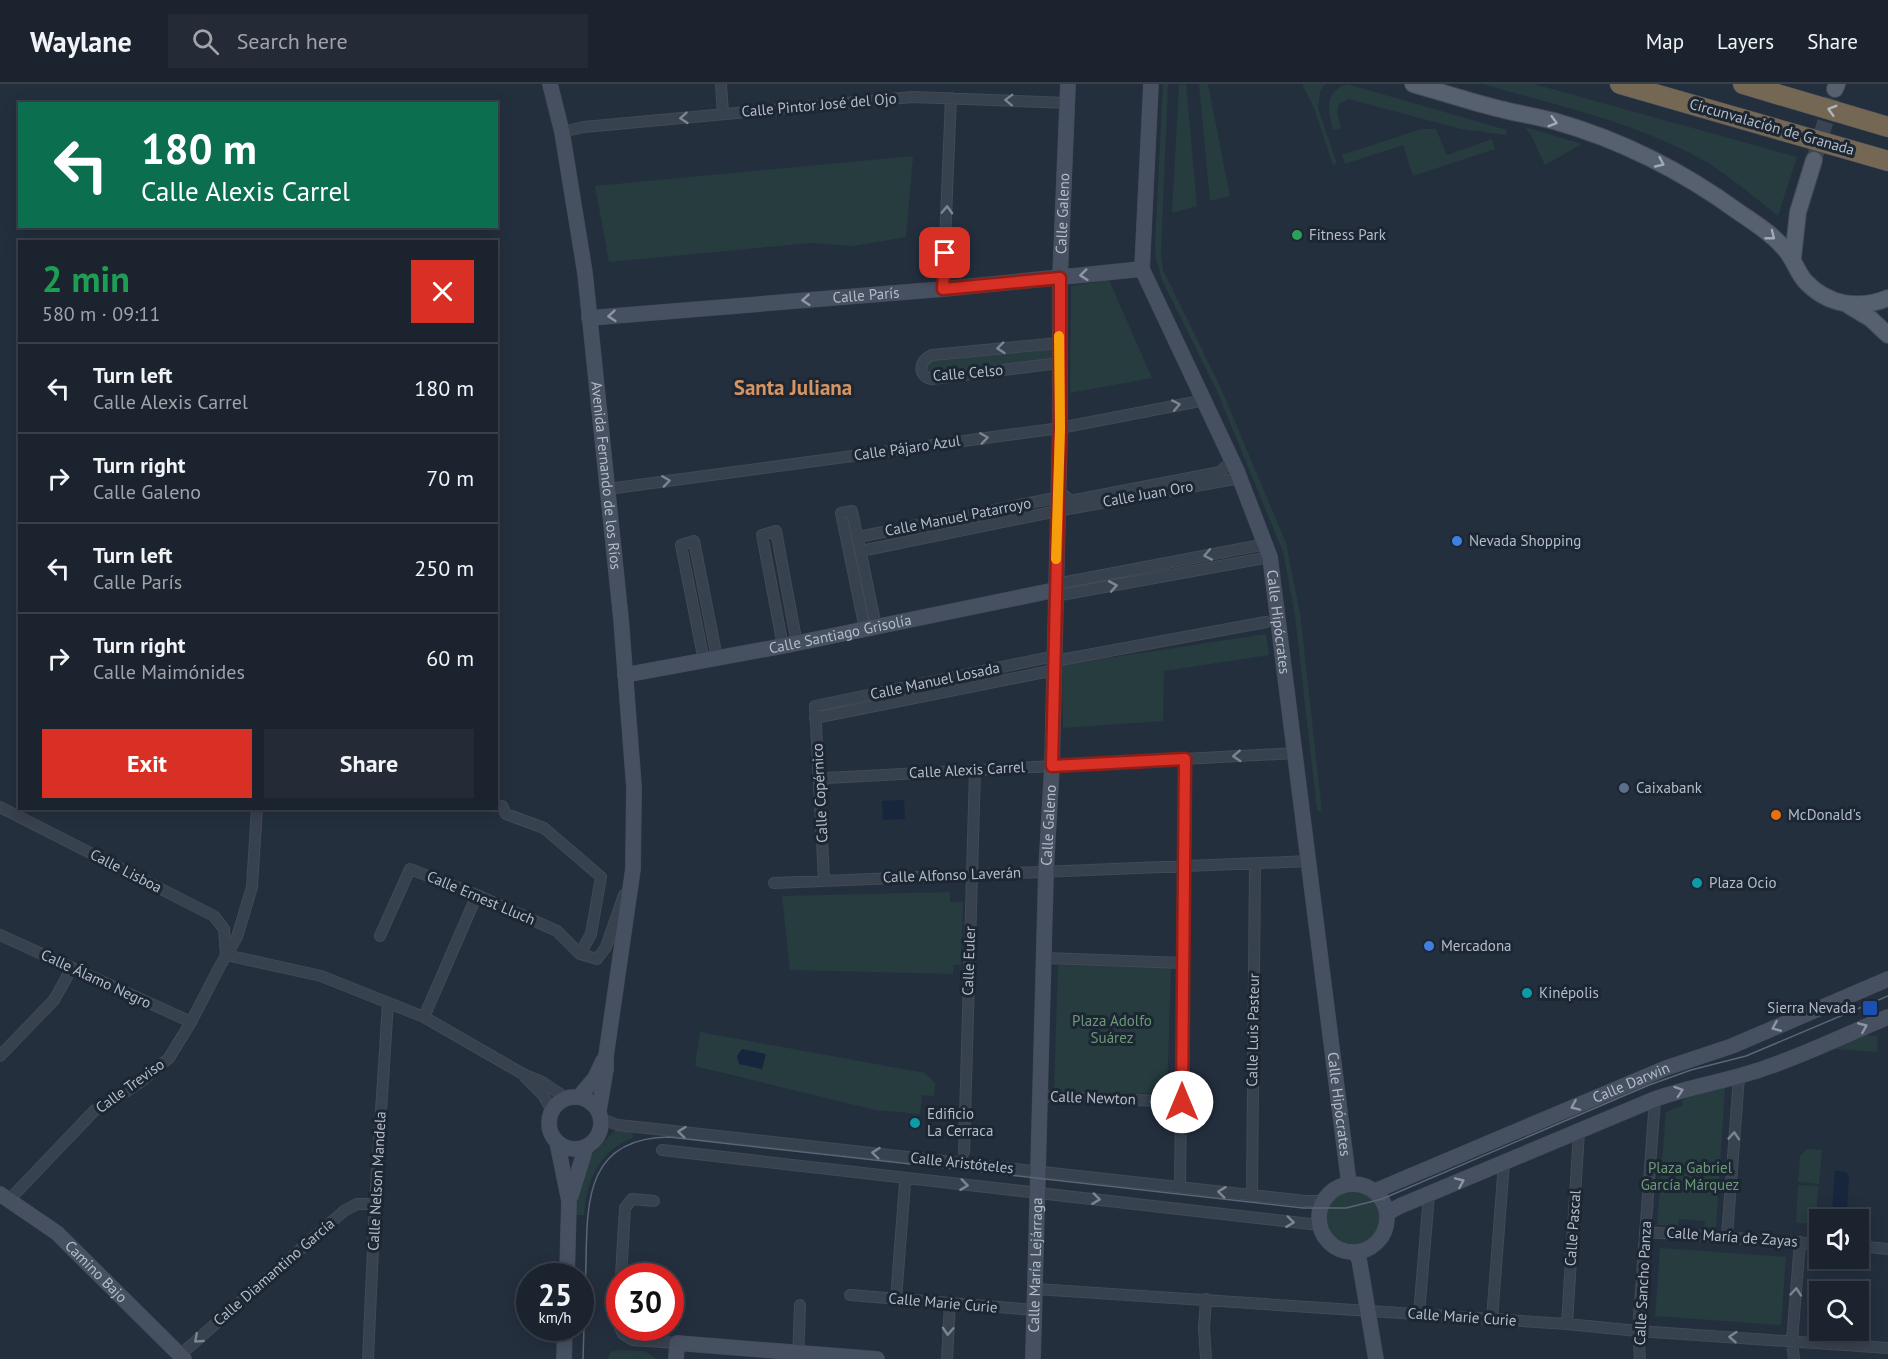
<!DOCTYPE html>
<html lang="en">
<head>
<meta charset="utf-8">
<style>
  :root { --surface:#1b232e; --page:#242b36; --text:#f1f3f6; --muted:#a0a4aa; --line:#39404a; --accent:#d93025 }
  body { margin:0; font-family:"PT Sans",sans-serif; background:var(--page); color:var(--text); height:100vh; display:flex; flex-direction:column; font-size:22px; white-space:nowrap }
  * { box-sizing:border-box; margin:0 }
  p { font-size:20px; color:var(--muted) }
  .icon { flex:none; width:33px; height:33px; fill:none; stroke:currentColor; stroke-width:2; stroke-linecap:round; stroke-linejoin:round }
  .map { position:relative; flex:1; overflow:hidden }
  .details { position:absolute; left:18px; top:156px; width:480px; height:570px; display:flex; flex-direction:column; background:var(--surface); border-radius:0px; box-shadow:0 3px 15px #0003,0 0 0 2px var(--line) }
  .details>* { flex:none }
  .top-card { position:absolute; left:18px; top:18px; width:480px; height:126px; border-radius:0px; box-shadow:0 3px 15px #0003,0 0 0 2px var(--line); background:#0b6e4f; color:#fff; overflow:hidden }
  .buttons { position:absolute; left:1809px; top:1125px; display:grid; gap:12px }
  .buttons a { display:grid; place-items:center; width:60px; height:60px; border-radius:0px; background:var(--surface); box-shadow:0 3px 15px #0003,0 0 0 2px var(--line); font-size:30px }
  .speed { position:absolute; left:516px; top:1179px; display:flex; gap:12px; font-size:30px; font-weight:700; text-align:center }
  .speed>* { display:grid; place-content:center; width:78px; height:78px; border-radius:50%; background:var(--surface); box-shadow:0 3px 15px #0003,0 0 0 2px var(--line); line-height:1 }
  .speed small { font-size:15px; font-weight:400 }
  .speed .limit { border:9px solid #d22; background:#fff; color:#111 }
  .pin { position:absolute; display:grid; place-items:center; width:51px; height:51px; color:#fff; margin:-26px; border-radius:12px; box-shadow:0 3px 9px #0006 }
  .me { position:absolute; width:66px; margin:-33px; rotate:0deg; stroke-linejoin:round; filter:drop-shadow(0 0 4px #0008) }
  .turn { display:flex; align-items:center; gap:21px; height:126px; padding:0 24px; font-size:27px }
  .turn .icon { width:78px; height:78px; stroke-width:2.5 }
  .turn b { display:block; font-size:42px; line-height:51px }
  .round { display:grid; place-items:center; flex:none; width:63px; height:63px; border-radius:0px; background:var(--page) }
  .overview { display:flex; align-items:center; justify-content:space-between; height:102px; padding:0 24px }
  h1 { font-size:36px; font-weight:700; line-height:45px; color:#1e9e55 }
  .cta { display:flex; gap:12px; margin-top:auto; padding:12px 24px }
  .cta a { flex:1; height:69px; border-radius:0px; background:var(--accent); color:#fff; font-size:24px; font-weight:700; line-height:69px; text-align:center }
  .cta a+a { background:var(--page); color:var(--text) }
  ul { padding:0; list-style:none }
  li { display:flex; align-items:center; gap:18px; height:90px; padding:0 24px; border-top:2px solid var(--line) }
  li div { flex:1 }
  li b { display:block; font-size:22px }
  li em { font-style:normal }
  header { display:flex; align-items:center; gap:36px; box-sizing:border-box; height:84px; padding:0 30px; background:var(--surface); border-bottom:2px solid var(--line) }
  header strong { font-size:28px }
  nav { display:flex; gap:33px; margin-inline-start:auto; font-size:21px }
  .search { width:420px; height:54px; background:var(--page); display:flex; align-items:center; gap:15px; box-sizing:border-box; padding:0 21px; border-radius:0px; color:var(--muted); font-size:22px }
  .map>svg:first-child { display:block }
  .green { fill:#263c3f }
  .water { fill:#17263c }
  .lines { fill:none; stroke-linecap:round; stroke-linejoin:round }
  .primary-tunnel { stroke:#3a4453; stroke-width:16; stroke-dasharray:16 8; stroke-linecap:butt }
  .street-casing { stroke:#414a57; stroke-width:12 }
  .secondary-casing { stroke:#414a57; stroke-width:16 }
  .primary-casing { stroke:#414a57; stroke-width:18 }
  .highway-casing { stroke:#434c59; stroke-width:21 }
  .street { stroke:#38414e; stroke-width:10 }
  .secondary { stroke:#465061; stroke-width:15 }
  .primary { stroke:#56606e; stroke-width:16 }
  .highway { stroke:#746855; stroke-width:20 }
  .tram { stroke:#5a6575; stroke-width:1.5 }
  .oneway { stroke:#7c8592 }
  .oneway2 { stroke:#aeb4bd }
  .oneway3 { stroke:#a1aab7 }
  .oneway4 { stroke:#8e96a5 }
  .route-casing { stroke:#8d1f18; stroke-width:15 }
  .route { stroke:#d93025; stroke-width:10 }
  .slow { stroke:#f59e0b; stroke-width:10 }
  .leisure-dot { fill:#2e9e5b; stroke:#1d2633; stroke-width:2 }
  .shop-dot { fill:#3f7fe0; stroke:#1d2633; stroke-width:2 }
  .service-dot { fill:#5c6f8a; stroke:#1d2633; stroke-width:2 }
  .food-dot { fill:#e8710a; stroke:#1d2633; stroke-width:2 }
  .culture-dot { fill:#0f9aa8; stroke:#1d2633; stroke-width:2 }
  .transit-dot { fill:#1a4fb4; stroke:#1d2633; stroke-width:2 }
  .labels { text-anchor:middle; stroke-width:6; stroke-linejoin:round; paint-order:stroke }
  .street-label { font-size:15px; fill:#b4bcc9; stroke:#1d2633 }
  .poi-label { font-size:15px; fill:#b4bcc9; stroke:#1d2633; text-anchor:start }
  .park-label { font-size:15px; fill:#6b9a76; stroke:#1d2633 }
  .district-label { font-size:21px; font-weight:bold; fill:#d59563; stroke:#1d2633 }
</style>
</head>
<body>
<header>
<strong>Waylane</strong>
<div class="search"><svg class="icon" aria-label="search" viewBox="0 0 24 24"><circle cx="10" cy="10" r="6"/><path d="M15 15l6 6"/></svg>Search here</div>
<nav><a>Map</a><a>Layers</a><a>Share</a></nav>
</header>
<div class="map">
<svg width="1888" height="1275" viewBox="0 0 1888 1275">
  <rect width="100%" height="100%" fill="#242f3e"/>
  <path class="green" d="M1163,0H1168L1161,169L1163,186L1220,302L1286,459L1300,529L1322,727H1317L1295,531L1283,468L1216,305L1162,196L1156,174L1155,161Z
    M1186,0L1197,122L1172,129L1179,1Z
    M1199,0H1208L1230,112L1210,117Z
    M1302,0H1325L1320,8L1318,24L1337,80L1333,81L1314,24Z
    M1347,0L1507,46L1506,51L1461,45L1348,15L1339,20L1337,28L1341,44L1333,46C1328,26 1324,7 1347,0Z
    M1483,0H1534L1797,73L1778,132C1749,109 1721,84 1688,68C1624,36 1551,20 1483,0Z
    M1525,43L1582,60L1545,81L1531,51Z
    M1421,45H1436L1447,71L1492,55L1495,65L1413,92L1403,61L1345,80L1342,71Z
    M913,72L906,153L854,162L811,159L609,178L595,102Z
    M1109,196L1152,294L1070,309L1071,202Z
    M1050,265L1054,268L1055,272L1047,277L943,289L930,290L926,288V280L930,276Z
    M1266,550L1269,571L1164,587L1163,637L1063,644L1062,581Z
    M950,808V818H963L961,881H953V890L790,886L782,812Z
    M1058,881L1171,884L1167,1010L1054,1007Z
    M700,948L925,989L935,999L934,1012L922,1011L920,1030L875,1026L695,982Z
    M1864,951L1878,952L1877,968L1834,965Z
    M1725,1004L1716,1144H1704L1705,1137L1679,1135L1678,1142L1657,1141L1666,1028L1683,1021L1682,1016L1695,1010Z
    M616,1045H632L633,1054C599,1066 586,1098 584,1131H576L578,1105L590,1073Z
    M1807,1065L1822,1066L1819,1100L1798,1098L1800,1072Z
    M1798,1101L1818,1102L1816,1140L1796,1139Z
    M1325 1134a28 28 0 1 1 56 0a28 28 0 1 1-56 0Z
    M1660,1164L1786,1173L1781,1241L1655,1232Z
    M618,1266L644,1267L658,1275H607L611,1268Z"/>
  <path class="water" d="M904,716L905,735L883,736L882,717Z
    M742,965L766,970L762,985L739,980L737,972Z
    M1835,1087L1846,1088L1849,1092L1847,1124L1841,1128H1832Z"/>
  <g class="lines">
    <path class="primary-tunnel" d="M1814,76L1835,5"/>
    <defs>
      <path id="street" d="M721,0L723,30
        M562,48L584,43L912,13L1067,19
        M943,205L951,14
        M1059,279L931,295C917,291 919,277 932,271L1059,259
        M608,405L1060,344L1205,316
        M858,453L1065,412L1070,417L1220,388L1225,383L1234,381
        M861,467L1057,427L1240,394
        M1056,500L1266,460
        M1055,512L1270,473
        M865,545L841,429L852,427L876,542
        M783,562L762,451L776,447L797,560
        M704,577L681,461L694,457L717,574
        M1055,577L1266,538
        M815,634L1055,586
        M820,700L827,694L1296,669
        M502,722L506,730L544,744L601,793L591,850L580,870
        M0,723L214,832L224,845L226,871
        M824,796L815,622L1055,572
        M774,799L1310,777
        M0,851L191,938
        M380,852L410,785L477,811L557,847L580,870L597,875L606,863L624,811
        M226,871L321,892L424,933L523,990L542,998L566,1014
        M1044,874L1183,879
        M424,933L477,811
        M0,972L54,916L72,884
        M525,993L543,1011L552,1027
        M1040,1012L1182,1018
        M602,1035L618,1041L655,1045L1305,1117H1322
        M662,1066L1319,1141
        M964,1068L975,686
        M1180,1103L1185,675
        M1252,1112L1255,780
        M9,1116L95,1026L103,1023L142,997L169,974L191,938L220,882L237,853L252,803L257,724
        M1645,1148L1820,1160
        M1727,1152L1739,993
        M1858,1162L1888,1165
        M621,1192L625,1124L632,1115L654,1117
        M1036,1205L1567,1240L1638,1247L1888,1264
        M850,1211L1035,1226
        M896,1215L905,1099
        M620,1219V1241
        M1419,1230L1429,1111
        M1492,1235L1504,1079
        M1567,1240L1579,1048
        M620,1244L623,1250L633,1256L677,1259
        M180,1271L344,1127L357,1120H375
        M368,1275L375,1120L388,919
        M798,1275L800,1221
        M947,1275L950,1219
        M1206,1275L1204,1244L1206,1215
        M1640,1275L1638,1247L1655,1015
        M1794,1275L1792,1257L1800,1158"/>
      <g id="secondary">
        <path id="s1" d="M550,0L562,48L585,189L621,535L634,703L633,785L606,972V985L599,1026"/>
        <path id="s2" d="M1151,0L1142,185L1237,387L1270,473L1349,1100"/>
        <path id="s3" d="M589,234L943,205L1142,185"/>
        <path id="s4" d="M625,591L783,562L1055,506"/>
        <circle cx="575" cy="1039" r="26"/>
        <path d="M579,1013L595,994L603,977"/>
        <path d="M557,1058L569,1117L567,1192"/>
        <circle cx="1353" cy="1134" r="34"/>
        <path id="s5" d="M1375,1107L1666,984L1732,962L1888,895"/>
        <path id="s6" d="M0,1110L57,1149L184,1275"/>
        <path d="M571,1111L586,1063"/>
        <path d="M1387,1129L1400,1122L1655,1015C1691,1002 1729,997 1765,984C1807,970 1847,950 1888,933"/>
        <path d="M1355,1169L1359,1175L1376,1275"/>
        <path d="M564,1275L565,1244"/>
        <path d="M676,1275L677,1259L877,1275"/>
        <path id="s7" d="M1033,1275L1046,787L1052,682L1060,344V194L1068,0"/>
      </g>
      <path id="primary" d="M1413,0C1441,8 1468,17 1496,24C1515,29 1535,32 1554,37C1621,56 1684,88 1740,129C1755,139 1772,150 1783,163C1793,173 1797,188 1805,197C1827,221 1859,226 1888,214
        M1835,5L1837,0
        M1793,173L1798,128L1814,76
        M1848,221L1871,235L1888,251"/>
      <path id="highway" d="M1620,0L1888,77
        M1743,0L1888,43"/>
    </defs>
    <use href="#street" class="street-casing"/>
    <use href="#secondary" class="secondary-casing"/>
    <use href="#primary" class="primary-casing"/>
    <use href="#highway" class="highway-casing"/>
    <use href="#street" class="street"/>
    <use href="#secondary" class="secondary"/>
    <use href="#primary" class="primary"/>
    <use href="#highway" class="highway"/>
    <path class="tram" d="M583,1275C584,1243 585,1211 586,1178C587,1115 587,1054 669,1053L1303,1124H1346L1382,1115L1649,1001L1691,986L1746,972L1888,912"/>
  </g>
  <defs><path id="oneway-chevron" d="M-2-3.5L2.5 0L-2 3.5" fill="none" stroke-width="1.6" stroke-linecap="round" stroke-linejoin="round" transform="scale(1.5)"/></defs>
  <g class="oneway">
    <use href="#oneway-chevron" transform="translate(1009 16) rotate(-178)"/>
    <use href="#oneway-chevron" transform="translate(684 34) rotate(175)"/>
    <use href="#oneway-chevron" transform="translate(947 126) rotate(-88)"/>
    <use href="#oneway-chevron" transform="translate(1001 264) rotate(174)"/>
    <use href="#oneway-chevron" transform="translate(1176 321) rotate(-11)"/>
    <use href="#oneway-chevron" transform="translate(984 354) rotate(-8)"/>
    <use href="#oneway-chevron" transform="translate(666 397) rotate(-8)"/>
    <use href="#oneway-chevron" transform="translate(1208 471) rotate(169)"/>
    <use href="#oneway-chevron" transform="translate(1113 502) rotate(-10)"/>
    <use href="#oneway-chevron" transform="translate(1237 672) rotate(177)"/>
    <use href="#oneway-chevron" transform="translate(682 1048) rotate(-174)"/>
    <use href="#oneway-chevron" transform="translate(1734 1052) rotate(-86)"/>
    <use href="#oneway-chevron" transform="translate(876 1069) rotate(-174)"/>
    <use href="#oneway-chevron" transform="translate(964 1101) rotate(7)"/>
    <use href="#oneway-chevron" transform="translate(1222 1108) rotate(-173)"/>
    <use href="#oneway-chevron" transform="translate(1096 1115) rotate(7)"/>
    <use href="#oneway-chevron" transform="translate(1290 1138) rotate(7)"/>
    <use href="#oneway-chevron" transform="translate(1796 1208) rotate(-85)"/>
    <use href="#oneway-chevron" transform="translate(948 1247) rotate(93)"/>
    <use href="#oneway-chevron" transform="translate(1733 1253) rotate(-176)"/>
    <use href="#oneway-chevron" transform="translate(198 1255) rotate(139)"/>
  </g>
  <use class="oneway2" href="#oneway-chevron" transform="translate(1832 26) rotate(-164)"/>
  <g class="oneway3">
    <use href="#oneway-chevron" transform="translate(1553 38) rotate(16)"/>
    <use href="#oneway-chevron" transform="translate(1660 79) rotate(25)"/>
    <use href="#oneway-chevron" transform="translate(1771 152) rotate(38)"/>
  </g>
  <g class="oneway4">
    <use href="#oneway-chevron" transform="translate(1084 191) rotate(174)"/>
    <use href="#oneway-chevron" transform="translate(806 216) rotate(175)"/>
    <use href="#oneway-chevron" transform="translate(612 232) rotate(175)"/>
    <use href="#oneway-chevron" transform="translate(1776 943) rotate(157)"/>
    <use href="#oneway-chevron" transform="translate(1863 943) rotate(-23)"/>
    <use href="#oneway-chevron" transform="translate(1679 1007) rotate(-18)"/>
    <use href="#oneway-chevron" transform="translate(1575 1022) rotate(157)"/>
    <use href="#oneway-chevron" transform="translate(1460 1098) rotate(-23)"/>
  </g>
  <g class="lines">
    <defs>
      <path id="route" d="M945,169L943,205L1060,194V344L1052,682L1185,675L1182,1018"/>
    </defs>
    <use href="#route" class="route-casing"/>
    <use href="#route" class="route"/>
    <path class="slow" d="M1056,475L1060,344L1059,252"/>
  </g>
  <circle class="leisure-dot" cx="1297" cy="151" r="6"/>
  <g class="shop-dot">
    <circle cx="1457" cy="457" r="6"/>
    <circle cx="1429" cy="862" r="6"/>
  </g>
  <circle class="service-dot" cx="1624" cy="704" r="6"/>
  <circle class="food-dot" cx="1776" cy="731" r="6"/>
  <g class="culture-dot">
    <circle cx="1697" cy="799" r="6"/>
    <circle cx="1527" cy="909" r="6"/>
    <circle cx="915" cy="1039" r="6"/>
  </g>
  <rect class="transit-dot" x="1862" y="916" width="16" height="16" rx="3"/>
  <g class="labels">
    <g class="street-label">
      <text transform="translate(819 21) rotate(-5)" y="5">Calle Pintor José del Ojo</text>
      <text transform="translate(1772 43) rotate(16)" y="5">Circunvalación de Granada</text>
      <text dy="5" stroke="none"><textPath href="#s7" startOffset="1146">Calle Galeno</textPath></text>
      <text dy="5" stroke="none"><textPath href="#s3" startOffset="278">Calle París</textPath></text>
      <text transform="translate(968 289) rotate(-5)" y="5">Calle Celso</text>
      <text transform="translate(907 364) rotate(-8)" y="5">Calle Pájaro Azul</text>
      <text dy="5" stroke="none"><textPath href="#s1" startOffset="396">Avenida Fernando de los Ríos</textPath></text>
      <text transform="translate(1148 410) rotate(-10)" y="5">Calle Juan Oro</text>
      <text transform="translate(958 433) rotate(-11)" y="5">Calle Manuel Patarroyo</text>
      <text dy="5" stroke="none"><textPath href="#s2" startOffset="566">Calle Hipócrates</textPath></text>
      <text dy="5" stroke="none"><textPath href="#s4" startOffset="219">Calle Santiago Grisolía</textPath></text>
      <text transform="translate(935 597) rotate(-12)" y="5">Calle Manuel Losada</text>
      <text transform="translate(967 686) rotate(-3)" y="5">Calle Alexis Carrel</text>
      <text transform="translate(820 709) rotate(-93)" y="5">Calle Copérnico</text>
      <text dy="5" stroke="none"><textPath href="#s7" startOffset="534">Calle Galeno</textPath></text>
      <text transform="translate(126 787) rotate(27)" y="5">Calle Lisboa</text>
      <text transform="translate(952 791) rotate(-2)" y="5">Calle Alfonso Laverán</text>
      <text transform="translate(481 814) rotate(23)" y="5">Calle Ernest Lluch</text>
      <text transform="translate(969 877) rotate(-88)" y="5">Calle Euler</text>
      <text transform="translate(96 895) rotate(25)" y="5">Calle Álamo Negro</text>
      <text transform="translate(1253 946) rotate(-89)" y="5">Calle Luis Pasteur</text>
      <text dy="5" stroke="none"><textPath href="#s5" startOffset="278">Calle Darwin</textPath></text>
      <text transform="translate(130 1002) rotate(-36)" y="5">Calle Treviso</text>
      <text transform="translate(1093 1014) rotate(2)" y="5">Calle Newton</text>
      <text dy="5" stroke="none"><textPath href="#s2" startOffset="1052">Calle Hipócrates</textPath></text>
      <text transform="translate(962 1079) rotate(6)" y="5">Calle Aristóteles</text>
      <text transform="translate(377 1097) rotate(-87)" y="5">Calle Nelson Mandela</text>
      <text transform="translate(1573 1144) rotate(-86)" y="5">Calle Pascal</text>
      <text transform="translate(1732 1153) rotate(4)" y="5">Calle María de Zayas</text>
      <text dy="5" stroke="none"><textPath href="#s7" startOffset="94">Calle María Lejárraga</textPath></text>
      <text dy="5" stroke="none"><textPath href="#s6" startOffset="124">Camino Bajo</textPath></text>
      <text transform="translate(274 1188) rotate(-41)" y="5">Calle Diamantino García</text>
      <text transform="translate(1643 1199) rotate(-87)" y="5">Calle Sancho Panza</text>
      <text transform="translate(943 1219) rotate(5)" y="5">Calle Marie Curie</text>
      <text transform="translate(1462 1233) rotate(4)" y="5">Calle Marie Curie</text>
    </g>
    <g class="poi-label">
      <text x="1309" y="156">Fitness Park</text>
      <text x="1469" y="462">Nevada Shopping</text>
      <text x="1636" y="709">Caixabank</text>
      <text x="1788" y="736">McDonald's</text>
      <text x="1709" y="804">Plaza Ocio</text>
      <text x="1441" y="867">Mercadona</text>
      <text x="1539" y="914">Kinépolis</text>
      <text x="1856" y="929" text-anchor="end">Sierra Nevada</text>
      <text x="927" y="1035">Edificio<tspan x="927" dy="17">La Cerraca</tspan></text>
    </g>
    <g class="park-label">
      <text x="1112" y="942">Plaza Adolfo<tspan x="1112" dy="17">Suárez</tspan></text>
      <text x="1690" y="1089">Plaza Gabriel<tspan x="1690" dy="17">García Márquez</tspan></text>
    </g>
    <g class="district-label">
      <text x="793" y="311">Santa Juliana</text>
    </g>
  </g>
</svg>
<div class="buttons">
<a><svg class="icon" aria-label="sound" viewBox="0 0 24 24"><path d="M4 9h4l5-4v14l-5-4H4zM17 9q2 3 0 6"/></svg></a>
<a><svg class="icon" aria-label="search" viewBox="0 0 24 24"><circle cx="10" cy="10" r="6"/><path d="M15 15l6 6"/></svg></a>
</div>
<div class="speed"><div>25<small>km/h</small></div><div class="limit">30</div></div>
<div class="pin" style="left:945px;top:169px;background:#d93025"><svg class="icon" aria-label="arrive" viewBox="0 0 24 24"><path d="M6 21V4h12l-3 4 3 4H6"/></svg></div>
<svg class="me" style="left:1182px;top:1018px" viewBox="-20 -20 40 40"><circle r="19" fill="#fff"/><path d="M0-13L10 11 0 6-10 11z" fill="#d93025"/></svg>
<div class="top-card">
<div class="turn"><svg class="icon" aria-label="left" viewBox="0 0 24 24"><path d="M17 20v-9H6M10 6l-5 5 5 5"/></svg><div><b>180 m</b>Calle Alexis Carrel</div></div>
</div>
<section class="details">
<div class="overview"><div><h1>2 min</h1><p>580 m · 09:11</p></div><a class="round" style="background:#d93025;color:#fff"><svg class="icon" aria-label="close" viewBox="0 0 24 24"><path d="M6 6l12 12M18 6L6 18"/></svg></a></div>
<ul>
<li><svg class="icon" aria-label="left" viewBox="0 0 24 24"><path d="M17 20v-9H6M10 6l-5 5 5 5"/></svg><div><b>Turn left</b><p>Calle Alexis Carrel</p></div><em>180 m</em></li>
<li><svg class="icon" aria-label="right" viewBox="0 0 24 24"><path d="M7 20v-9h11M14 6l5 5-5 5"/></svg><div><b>Turn right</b><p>Calle Galeno</p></div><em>70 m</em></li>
<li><svg class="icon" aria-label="left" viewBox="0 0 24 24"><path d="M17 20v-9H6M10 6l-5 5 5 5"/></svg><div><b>Turn left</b><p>Calle París</p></div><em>250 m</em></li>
<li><svg class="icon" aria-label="right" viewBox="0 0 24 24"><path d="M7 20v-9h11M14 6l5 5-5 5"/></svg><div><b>Turn right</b><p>Calle Maimónides</p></div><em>60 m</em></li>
</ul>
<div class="cta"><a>Exit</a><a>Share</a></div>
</section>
</div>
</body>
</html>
